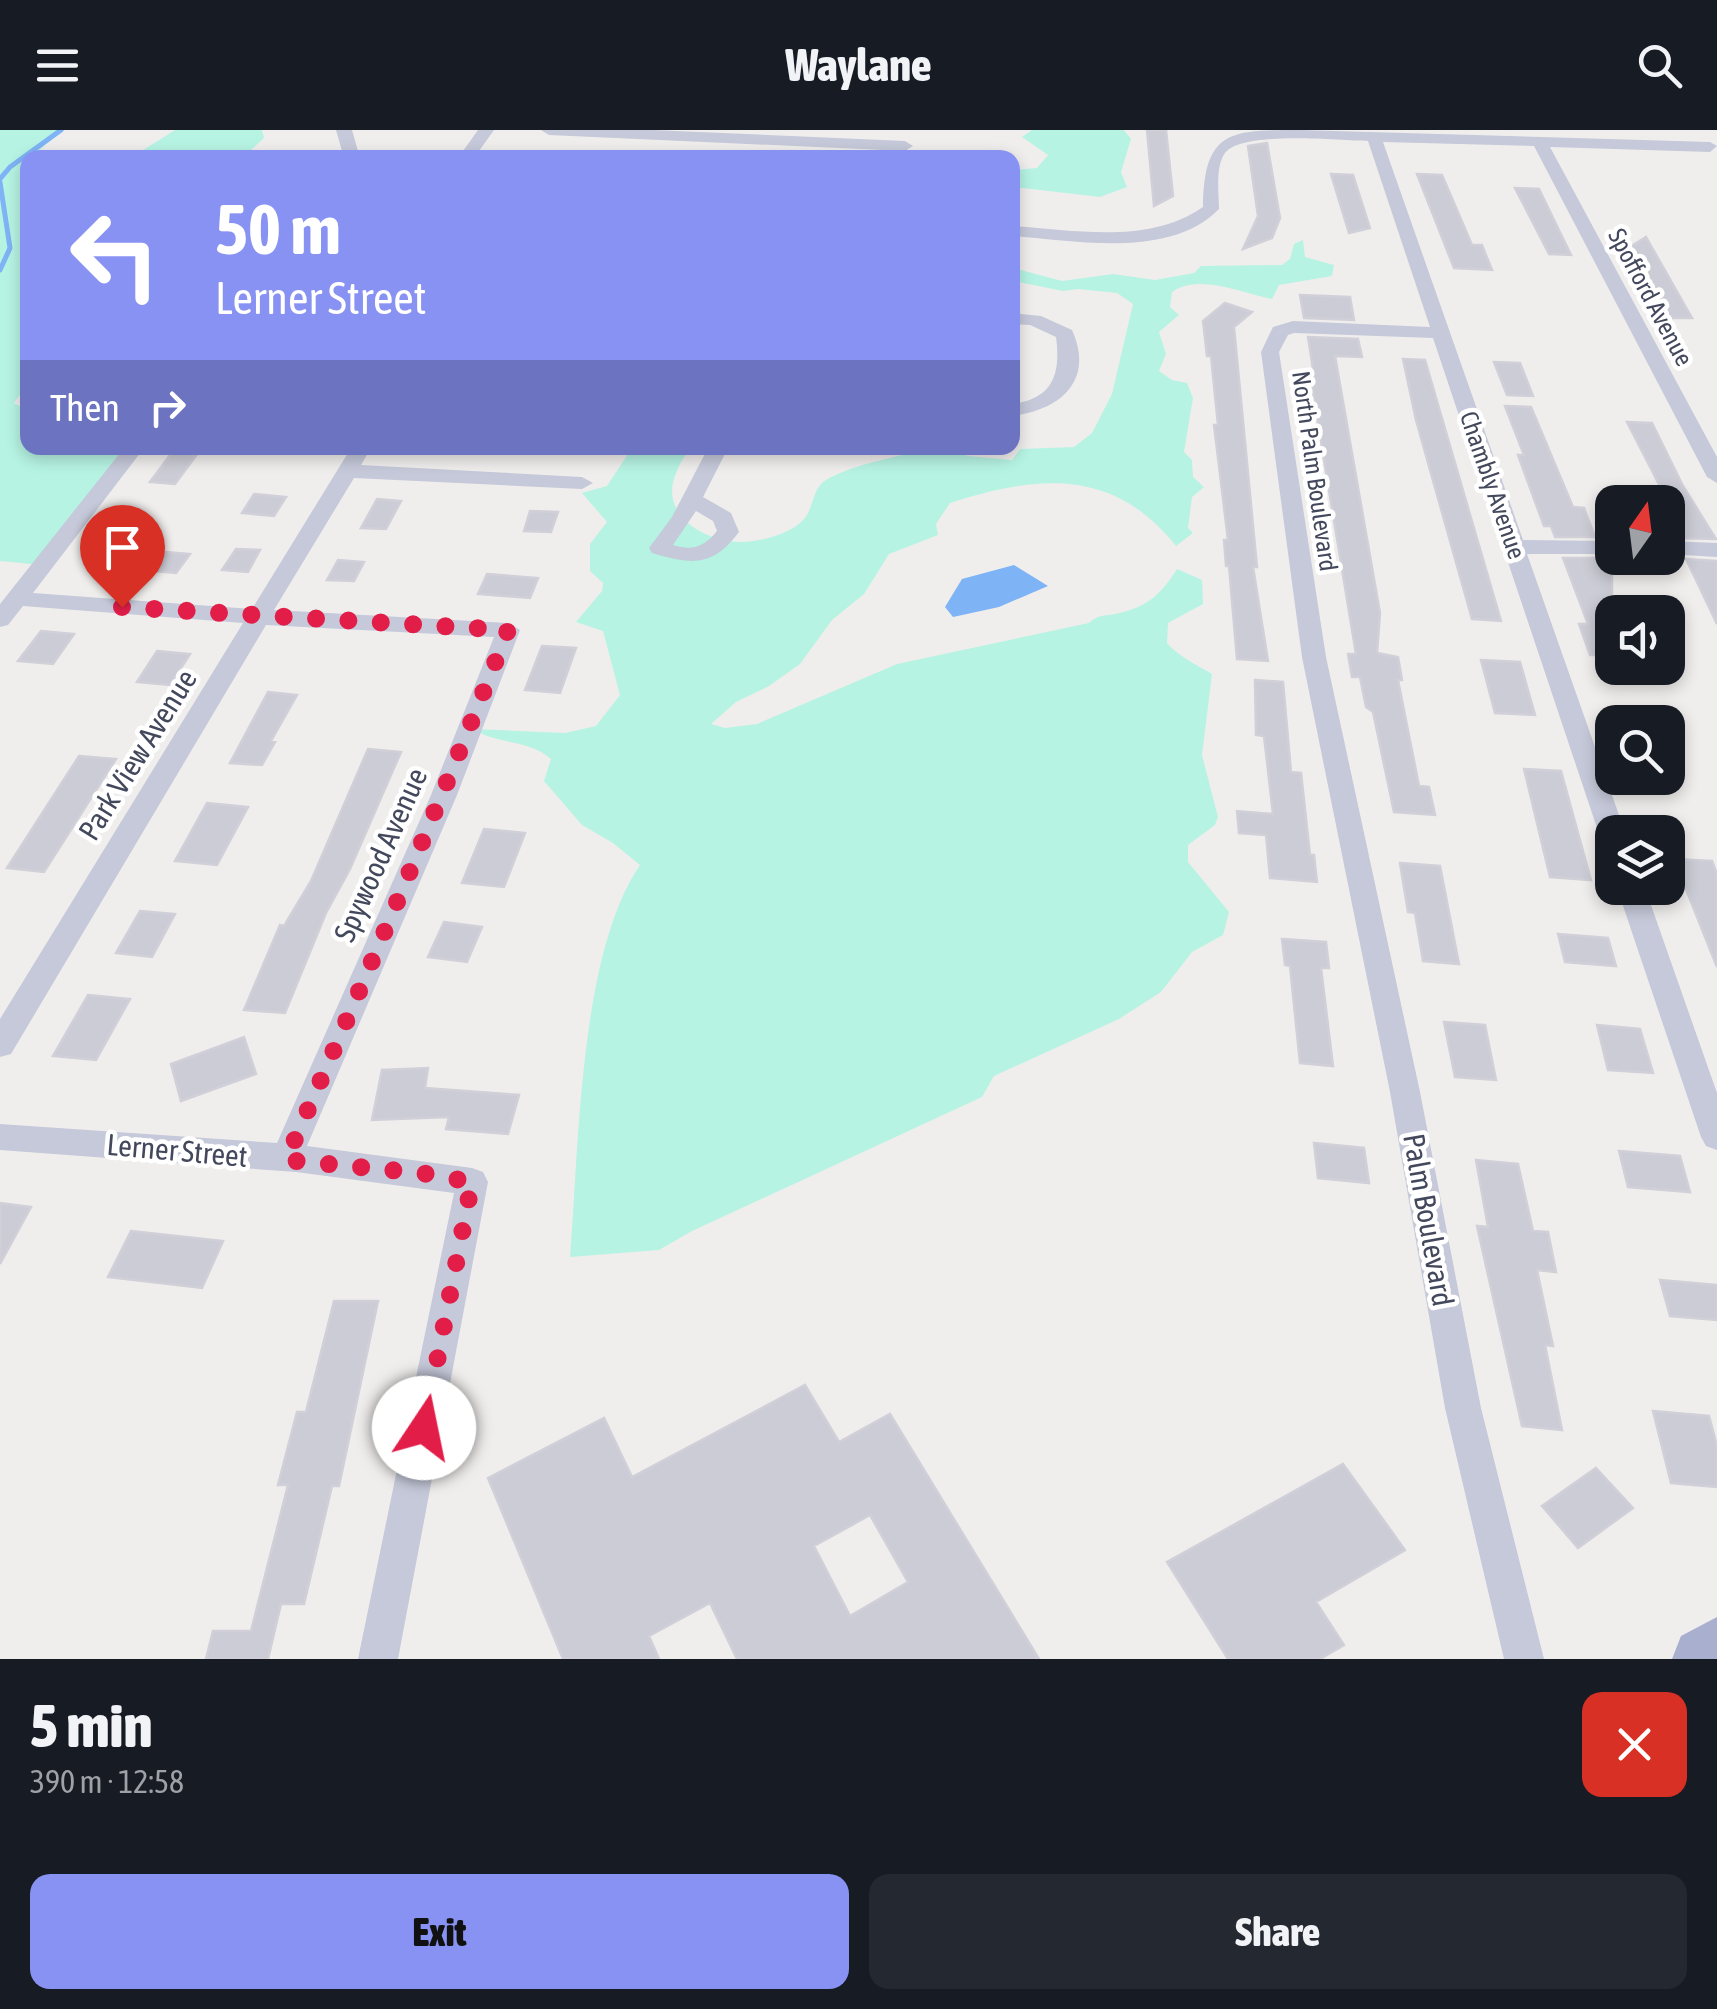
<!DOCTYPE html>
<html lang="en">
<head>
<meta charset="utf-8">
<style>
  :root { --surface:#171b24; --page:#242831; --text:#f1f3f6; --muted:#9ea1a6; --accent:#8892f3 }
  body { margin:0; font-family:"Asap Condensed",sans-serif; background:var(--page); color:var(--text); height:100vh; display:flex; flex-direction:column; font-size:38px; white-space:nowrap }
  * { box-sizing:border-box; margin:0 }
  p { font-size:32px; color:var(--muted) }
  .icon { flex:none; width:55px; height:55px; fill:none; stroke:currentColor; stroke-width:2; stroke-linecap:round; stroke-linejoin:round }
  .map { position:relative; height:1529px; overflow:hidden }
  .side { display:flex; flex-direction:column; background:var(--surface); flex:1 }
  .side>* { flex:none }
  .hud { position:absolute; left:20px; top:20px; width:1000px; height:305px; border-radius:20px; box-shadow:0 5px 15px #0003; background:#8892f3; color:#fff; overflow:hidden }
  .needle { width:65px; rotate:14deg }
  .tools { position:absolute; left:1595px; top:355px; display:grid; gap:20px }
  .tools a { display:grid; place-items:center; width:90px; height:90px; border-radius:20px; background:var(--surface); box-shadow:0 5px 15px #0003; font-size:50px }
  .pin { position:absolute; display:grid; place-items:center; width:85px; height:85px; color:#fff; margin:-102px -42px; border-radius:50% 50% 50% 0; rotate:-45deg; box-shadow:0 0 10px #0007 }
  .pin .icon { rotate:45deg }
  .me { position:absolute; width:110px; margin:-55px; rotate:11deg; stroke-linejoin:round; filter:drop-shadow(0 0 8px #0008) }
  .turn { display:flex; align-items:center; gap:35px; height:210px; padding:0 30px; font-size:45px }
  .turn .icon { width:130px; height:130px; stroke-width:2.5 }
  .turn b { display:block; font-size:70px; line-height:85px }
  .then { display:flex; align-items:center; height:95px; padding:0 30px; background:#0003; gap:20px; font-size:38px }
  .round { display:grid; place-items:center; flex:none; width:105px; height:105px; border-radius:20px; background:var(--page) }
  .head { display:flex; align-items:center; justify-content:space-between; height:170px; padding:0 30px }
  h1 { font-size:60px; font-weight:800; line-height:75px }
  .cta { display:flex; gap:20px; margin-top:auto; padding:20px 30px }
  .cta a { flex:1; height:115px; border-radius:20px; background:var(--accent); color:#111; font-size:40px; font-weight:800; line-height:115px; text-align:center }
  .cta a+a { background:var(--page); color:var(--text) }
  header { display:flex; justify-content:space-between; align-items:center; height:130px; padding:0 30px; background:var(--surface); font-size:45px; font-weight:800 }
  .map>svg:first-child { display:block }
  .green { fill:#b6f3e3 }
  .water { fill:#7eb3f5 }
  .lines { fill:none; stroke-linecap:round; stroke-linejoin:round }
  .stream { stroke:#7eb3f5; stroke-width:5 }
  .building { fill:#ccccd6; stroke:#d1d0d9; stroke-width:2.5; fill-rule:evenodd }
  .street { fill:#c5c9d9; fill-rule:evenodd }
  .primary { fill:#a9afcf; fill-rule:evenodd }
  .route { stroke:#e11d48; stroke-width:18; stroke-dasharray:0 32.4 }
  .labels { text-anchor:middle; stroke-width:9; stroke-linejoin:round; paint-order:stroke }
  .far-street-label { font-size:25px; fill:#43485c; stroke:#fff }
  .street-label { font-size:30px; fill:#43485c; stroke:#fff }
</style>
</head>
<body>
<header><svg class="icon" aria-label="menu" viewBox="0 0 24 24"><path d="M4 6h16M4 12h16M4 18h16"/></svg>Waylane<svg class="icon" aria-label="search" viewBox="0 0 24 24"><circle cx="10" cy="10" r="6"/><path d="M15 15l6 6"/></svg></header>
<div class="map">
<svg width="1717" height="1529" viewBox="0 0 1717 1529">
  <rect width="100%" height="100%" fill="#f0eeed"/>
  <path class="green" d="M0,0H62L32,27L28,28L27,255L14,273L27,280L28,318H135L41,435L0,431Z
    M175,0H262L264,8L249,22L257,27H132Z
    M1032,0H1124L1131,9L1121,42L1127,57L1100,67L1013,57V40L1037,38L1048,25L1022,7Z
    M1303,110L1305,127L1334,135L1332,146L1279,155L1272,169C1242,163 1199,143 1172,162L1170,177L1179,185L1159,202L1166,224L1159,241L1172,250L1187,253L1193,268L1184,322L1192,330L1193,347L1204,357L1192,367L1188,398L1193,403L1176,416C1113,337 1038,345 950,373L936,394L938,405L889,424L864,464L832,490L800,534L769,556L736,572L711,594L725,598L757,594L897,534L1089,493C1100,483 1105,487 1119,483C1149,476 1161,464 1177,439L1202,450L1203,474L1168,493L1167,513C1178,526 1197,535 1212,544L1202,625L1218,687L1215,695L1188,715V732L1229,782L1223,805L1192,822L1161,862L1119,889L994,946L982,967L692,1101L659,1120L570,1127C579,1018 579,824 640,735L613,713L582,695L544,651L551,629C528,609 498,615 473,599L565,603L596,596L620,565L603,501L576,492L602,461L603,453L590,441V414L607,392L582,363L607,356L632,318H695C684,324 682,330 677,341C657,383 702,411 740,412C760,412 791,404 804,389C814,378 812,358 826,350C854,333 927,318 958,318L967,326L1012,330L1020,319L1074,317L1092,303L1112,264L1133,174L1117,163L1078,159L1063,161L1013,151V138L1062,151L1113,144L1155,150L1194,143L1201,136L1282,135L1290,129L1294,114Z"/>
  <path class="water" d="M1014,435L1048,456L999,477L953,487L945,477L962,449Z"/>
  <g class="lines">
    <path class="stream" d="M0,49L10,37L61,0
      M0,52L10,118L0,140"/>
  </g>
  <path class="building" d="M1147,0H1166L1173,66L1154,76Z
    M1267,13L1280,88L1272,108L1243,119L1258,86L1248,16Z
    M1331,44L1353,45L1370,98L1349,103Z
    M1417,44L1442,45L1472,115H1482L1492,140L1454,138Z
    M1515,58L1539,59L1571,125L1549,124Z
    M1646,107L1692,188H1668L1630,117Z
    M1300,165L1350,167L1354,190L1304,188Z
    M1225,173L1252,182L1234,197L1257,437H1253L1268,531L1237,529L1229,436H1226L1224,410H1228L1214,295H1218L1211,226H1207L1203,191Z
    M1308,207L1358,209L1362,227L1335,226L1380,483L1377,523L1398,527L1402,550H1398L1419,656L1429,657L1435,685L1394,682L1373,582L1366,577L1360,547H1352L1348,524H1356L1310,245H1314Z
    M1403,229L1425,230L1501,491L1472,489L1416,290Z
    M1494,232L1520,233L1533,266L1507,265Z
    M1505,276L1531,277L1573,377L1584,378L1595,407H1555L1551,396H1544L1518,325H1524Z
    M1627,292L1652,293L1683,356L1716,409L1676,408L1668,389V372Z
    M173,321L198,323L175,354L150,352Z
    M254,364L286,367L274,386L242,383Z
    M377,369L401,371L386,399L361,398Z
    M530,381L558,382L551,402L524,401Z
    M129,419L190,424L176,443L116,438Z
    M236,419L260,420L248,442L222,440Z
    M1563,428H1604L1608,438H1612V553L1600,525H1590L1579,494H1588Z
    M1686,429L1717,431V494Z
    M338,430L364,432L354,451L327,450Z
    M487,444L538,448L530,468L478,464Z
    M41,501L74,504L53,534L18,531Z
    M542,516L576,518L560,563L525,560Z
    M157,521L190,524L170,555L137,552Z
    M1481,530L1520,532L1535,585L1495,583Z
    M1255,550L1283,552L1291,642L1301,643L1310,725H1314L1317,752L1270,748L1266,705L1239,703L1237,681L1273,684L1264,606L1256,605Z
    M268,562L297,565L271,611L275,612L262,635L230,633Z
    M368,619L401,622L350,739L326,783L285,883L244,880L280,795L284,796L311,751Z
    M79,626L116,629L44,742L7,738Z
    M1524,639L1561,641L1591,750L1550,747Z
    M207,673L248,677L217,735L175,731Z
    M484,699L525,703L504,757L462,753Z
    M1674,729L1712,731L1717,744V837Z
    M1400,733L1440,736L1459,834L1423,831L1415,783L1408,782Z
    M140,781L175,784L152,827L116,823Z
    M444,792L482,797L467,832L428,827Z
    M1558,804L1608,808L1616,836L1565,832Z
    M1282,809L1326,812L1329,838H1321L1333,936L1300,933L1290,836L1285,835Z
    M88,865L130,869L96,930L53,926Z
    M1444,892L1485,895L1496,950L1455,947Z
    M1597,895L1640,899L1653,943L1608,940Z
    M244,907L256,944L181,971L171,934Z
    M428,938L425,958L519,965L508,1004L446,999L449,987L372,990L382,940Z
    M1314,1013L1364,1018L1369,1053L1318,1048Z
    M1619,1021L1680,1026L1690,1062L1628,1057Z
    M1476,1030L1518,1034L1533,1101L1548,1102L1556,1142L1537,1140L1553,1216L1545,1215L1562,1300L1522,1296L1477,1096L1488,1097Z
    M0,1073L31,1077L0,1134Z
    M131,1101L223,1111L202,1158L108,1147Z
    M1660,1150L1717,1155V1190L1670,1186Z
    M334,1171H378L339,1356H332L304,1474H281L268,1529H206L213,1501H251L288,1355H278L297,1282H306Z
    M805,1255L839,1312L890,1284L1039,1529H737L710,1473L649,1506L659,1529H563L488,1348L604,1288L632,1347ZM870,1385L908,1452L850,1486L814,1416Z
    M1653,1281L1709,1286L1717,1316V1357L1671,1353Z
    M1343,1334L1405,1420L1316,1472L1344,1515L1320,1529H1228L1167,1432Z
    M1596,1338L1633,1378L1578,1418L1542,1376Z"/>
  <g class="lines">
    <path class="street" d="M336,0H352L360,28H344Z
      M478,0H494L474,28H458Z
      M541,0H653L905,11L913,16L905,21L549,5Z
      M1300,0L1710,12L1717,16L1710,22L1550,17L1717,327V353L1707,347L1534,16L1383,12L1523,410L1612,411V424H1527L1625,702H1612V713L1603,711L1599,704L1433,208L1294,203L1288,205L1279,222L1326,527L1420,962L1481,1278L1544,1529H1504L1445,1278L1390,962L1302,527L1261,222L1273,197L1293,191L1430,197L1368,11C1339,11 1243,0 1225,23C1215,37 1219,63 1219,79C1171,129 1075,111 1012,106V96C1074,100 1149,115 1203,77C1204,0 1230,0 1300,0Z
      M1012,183L1041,186L1072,200C1095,251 1060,280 1012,286V274C1053,269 1061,244 1056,207L1030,195L1012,194Z
      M124,318H144L33,463L252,479L351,318H371L361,335L582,347L593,353L582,359L354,348L274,480L508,493L520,500L457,665L307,1016L472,1038L483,1042L488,1052L398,1529H358L454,1063L296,1042L0,1020V994L277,1013L431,665L494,507L266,495L11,924L0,927V889L243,493L23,476L8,495L0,497V474Z
      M708,318H728L703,367L731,383L739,402C713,437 692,435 652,423L649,418L672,387ZM696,381L713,391L717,401C704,417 693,421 673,415Z
      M1668,411L1717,413V427L1668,424Z
      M1617,758H1645L1717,963V1020L1706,1016L1701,1007Z"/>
    <path class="primary" d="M1717,1487V1529H1672L1681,1506Z"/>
  </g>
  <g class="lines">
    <path class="route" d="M122,477L508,500C438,678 363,854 286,1030L422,1043L472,1052L424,1298"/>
  </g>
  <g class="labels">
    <g class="far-street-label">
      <text transform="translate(1651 167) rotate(62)" y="9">Spofford Avenue</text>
      <text transform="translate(1315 341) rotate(82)" y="9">North Palm Boulevard</text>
      <text transform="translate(1493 355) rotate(71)" y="9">Chambly Avenue</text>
    </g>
    <g class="street-label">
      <text transform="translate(138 625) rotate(-58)" y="10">Park View Avenue</text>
      <text transform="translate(381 725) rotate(-66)" y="10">Spywood Avenue</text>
      <text transform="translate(177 1021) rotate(5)" y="10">Lerner Street</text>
      <text transform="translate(1428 1090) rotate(80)" y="10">Palm Boulevard</text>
    </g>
  </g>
</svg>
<div class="tools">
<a><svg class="needle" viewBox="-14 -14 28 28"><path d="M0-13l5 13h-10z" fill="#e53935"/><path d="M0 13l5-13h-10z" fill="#9ea1a6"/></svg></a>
<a><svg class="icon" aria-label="sound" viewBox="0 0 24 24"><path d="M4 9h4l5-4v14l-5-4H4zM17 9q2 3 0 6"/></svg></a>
<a><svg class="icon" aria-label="search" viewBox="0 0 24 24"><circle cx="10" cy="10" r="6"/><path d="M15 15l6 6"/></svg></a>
<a><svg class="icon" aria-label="layers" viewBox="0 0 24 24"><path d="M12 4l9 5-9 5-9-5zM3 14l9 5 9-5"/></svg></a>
</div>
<div class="pin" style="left:122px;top:477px;background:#d93025"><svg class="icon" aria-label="arrive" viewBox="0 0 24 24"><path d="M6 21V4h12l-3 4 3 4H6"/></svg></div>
<svg class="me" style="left:424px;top:1298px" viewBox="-20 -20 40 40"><circle r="19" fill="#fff"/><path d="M0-13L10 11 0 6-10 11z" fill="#e11d48"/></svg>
<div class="hud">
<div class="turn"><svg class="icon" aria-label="left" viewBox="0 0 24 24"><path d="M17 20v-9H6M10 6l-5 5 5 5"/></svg><div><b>50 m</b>Lerner Street</div></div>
<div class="then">Then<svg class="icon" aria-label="right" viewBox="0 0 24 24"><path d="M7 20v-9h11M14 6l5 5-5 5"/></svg></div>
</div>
</div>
<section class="side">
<div class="head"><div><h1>5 min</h1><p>390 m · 12:58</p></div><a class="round" style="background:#d93025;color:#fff"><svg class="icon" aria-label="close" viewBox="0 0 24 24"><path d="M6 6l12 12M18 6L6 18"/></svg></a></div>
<div class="cta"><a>Exit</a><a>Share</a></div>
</section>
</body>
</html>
